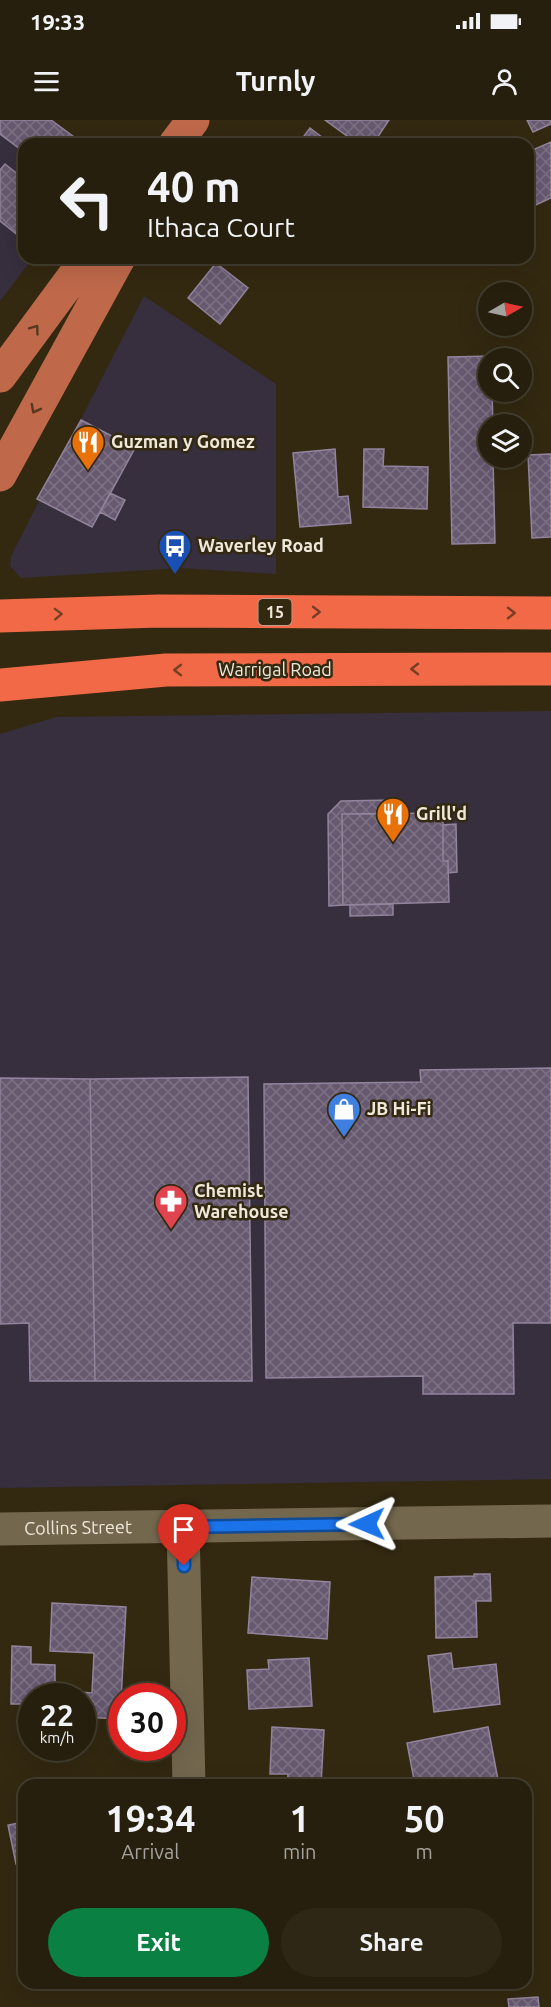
<!DOCTYPE html>
<html lang="en">
<head>
<meta charset="utf-8">
<style>
  :root { --surface:#261f0d; --page:#2e2716; --text:#f1f3f6; --muted:#a4a29d; --line:#423d2e; --accent:#0b8043 }
  body { margin:0; font-family:Ubuntu,sans-serif; background:var(--page); color:var(--text); height:100vh; display:flex; flex-direction:column; font-size:22px; white-space:nowrap }
  * { box-sizing:border-box; margin:0 }
  p { font-size:20px; color:var(--muted) }
  .icon { flex:none; width:33px; height:33px; fill:none; stroke:currentColor; stroke-width:2; stroke-linecap:round; stroke-linejoin:round }
  .map { position:relative; flex:1; overflow:hidden }
  .side { position:absolute; left:18px; top:1659px; width:514px; height:210px; display:flex; flex-direction:column; background:var(--surface); border-radius:18px; box-shadow:0 6px 24px #0002,0 0 0 2px var(--line) }
  .side>* { flex:none }
  .banner { position:absolute; left:18px; top:18px; width:516px; height:126px; border-radius:18px; box-shadow:0 6px 24px #0002,0 0 0 2px var(--line); background:#261f0d; color:var(--text); overflow:hidden }
  .needle { width:39px; rotate:81deg }
  .controls { position:absolute; left:478px; top:162px; display:grid; gap:12px }
  .controls a { display:grid; place-items:center; width:54px; height:54px; border-radius:50%; background:var(--surface); box-shadow:0 6px 24px #0002,0 0 0 2px var(--line); font-size:30px }
  .speed { position:absolute; left:18px; top:1563px; display:flex; gap:12px; font-size:30px; font-weight:700; text-align:center }
  .speed>* { display:grid; place-content:center; width:78px; height:78px; border-radius:50%; background:var(--surface); box-shadow:0 6px 24px #0002,0 0 0 2px var(--line); line-height:1 }
  .speed small { font-size:15px; font-weight:400 }
  .speed .limit { border:9px solid #d22; background:#fff; color:#111 }
  .pin { position:absolute; display:grid; place-items:center; width:51px; height:51px; color:#fff; margin:-62px -26px; border-radius:50% 50% 50% 0; rotate:-45deg; box-shadow:0 0 6px #0007 }
  .pin .icon { rotate:45deg }
  .me { position:absolute; width:66px; margin:-33px; rotate:269deg; stroke-linejoin:round; filter:drop-shadow(0 0 4px #0008) }
  .turn { display:flex; align-items:center; gap:21px; height:126px; padding:0 30px; font-size:27px }
  .turn .icon { width:78px; height:78px; stroke-width:2.5 }
  .turn b { display:block; font-size:42px; line-height:51px }
  .eta { display:flex; justify-content:space-evenly; align-items:center; height:102px; text-align:center }
  .eta b { font-size:36px; font-weight:700; line-height:42px }
  .cta { display:flex; gap:12px; margin-top:auto; padding:12px 30px }
  .cta a { flex:1; height:69px; border-radius:36px; background:var(--accent); color:#fff; font-size:24px; font-weight:700; line-height:69px; text-align:center }
  .cta a+a { background:var(--page); color:var(--text) }
  .status { display:flex; justify-content:space-between; align-items:center; height:42px; padding:0 30px; background:var(--surface); direction:ltr }
  .status svg { height:16px; fill:currentColor }
  header { display:flex; justify-content:space-between; align-items:center; height:78px; padding:0 30px; background:var(--surface); font-size:27px; font-weight:700 }
  .map>svg:first-child { display:block }
  .commercial { fill:#372e3e }
  .building { fill:url(#building-cross-hatch); stroke:#93849d; stroke-width:1.5 }
  .lines { fill:none; stroke-linecap:round; stroke-linejoin:round }
  .minor { stroke:#73684e; stroke-width:33 }
  .major { stroke:#bf694a; stroke-width:33 }
  .highway { stroke:#f16947; stroke-width:33 }
  .oneway { stroke:#56391f }
  .oneway2 { stroke:#763f24 }
  .route-casing { stroke:#114b97; stroke-width:15 }
  .route { stroke:#1a73e8; stroke-width:10 }
  .labels { text-anchor:middle; stroke-width:5; stroke-linejoin:round; paint-order:stroke }
  .shield { fill:#332911; stroke:#b7af9e; stroke-width:1.5 }
  .shield-label { font-size:16px; font-weight:bold; fill:#efe8da }
  .poi-label { font-size:18px; font-weight:bold; fill:#efe8da; stroke:#332911; text-anchor:start }
  .street-label { font-size:18px; fill:#efe8da; stroke:#332911 }
</style>
</head>
<body>
<div class="status"><b>19:33</b><svg viewBox="0 0 49 12"><path d="M0 12V9h3v3zM5 12V6h3v6zM10 12V3h3v9zM15 12V0h3v12zM26 1h20v11H26zM47 4h2v5h-2z"/></svg></div>
<header><svg class="icon" aria-label="menu" viewBox="0 0 24 24"><path d="M4 6h16M4 12h16M4 18h16"/></svg>Turnly<svg class="icon" aria-label="person" viewBox="0 0 24 24"><circle cx="12" cy="8" r="4"/><path d="M4 21q1-7 8-7t8 7"/></svg></header>
<div class="map">
<svg width="551" height="1887" viewBox="0 0 551 1887">
  <defs>
    <pattern id="building-cross-hatch" width="8" height="8" patternUnits="userSpaceOnUse" patternTransform="scale(1.5)"><rect width="8" height="8" fill="#675970"/><path d="M0 0l8 8M0 8l8-8" fill="none" stroke="#7d7184"/></pattern>
  </defs>
  <rect width="100%" height="100%" fill="#332911"/>
  <path class="commercial" d="M0,9L24,27V138H33L0,181Z
    M144,176L276,264V454L180,448L21,458L10,446L11,436Z
    M551,591V1359L0,1368V614L56,597Z"/>
  <path class="building" d="M0,0H51L81,22L79,24H24V32L0,14Z
    M325,0H389L373,24H358Z
    M527,0H551V4L533,12Z
    M310,8L331,24H298Z
    M551,22V78L529,88L528,32Z
    M5,44L24,59V120L0,101V50Z
    M216,143L248,168L220,204L188,178Z
    M492,236V238H489V272H492L493,304H489V338H493L495,423L452,424L448,237Z
    M81,300L135,328L92,407L37,379Z
    M335,329L338,377L348,376L351,403L300,407L293,333Z
    M364,329H384L383,346L428,347L427,389L363,387Z
    M551,334V417L532,418L528,335Z
    M110,373L125,380L115,400L100,392Z
    M392,680V694H342L343,785L329,786L328,694L341,681Z
    M443,693V741H448L449,782L343,785L342,694Z
    M456,704L457,752L448,753V741H443V705Z
    M393,784V795L350,796V785Z
    M551,948V1203H513L514,1274H423V1256L266,1258L264,964L421,962L420,950Z
    M248,957L252,1261H95L90,959Z
    M0,958L90,959L95,1261H30L29,1203L0,1204Z
    M474,1454H490L491,1481H476L477,1517L436,1518L435,1457L474,1456Z
    M252,1457L330,1462L327,1519L248,1513Z
    M52,1483L126,1487L120,1599L82,1597V1576H67V1571L92,1573L94,1533L50,1531Z
    M12,1526L31,1527V1544L55,1545V1576H32V1584H11Z
    M451,1533L453,1549L496,1544L500,1584L434,1592L428,1536Z
    M309,1538L312,1586L249,1589L247,1550L269,1549L268,1540Z
    M272,1607L324,1610L321,1665H287L288,1654H270Z
    M488,1607L499,1665H415L407,1623Z
    M24,1702V1743L16,1744L8,1705Z
    M538,1877L539,1887H509L508,1879Z"/>
  <g class="lines">
    <g class="minor">
      <path d="M183,1407L189,1665"/>
      <path id="s1" d="M0,1409L551,1401"/>
    </g>
    <path class="major" d="M175,24L193,0
      M0,256L87,138
      M0,355L119,138"/>
    <path class="highway" d="M0,496L159,491L551,493
      M0,565L166,550L551,549"/>
  </g>
  <defs><path id="oneway-chevron" d="M-2-3.5L2.5 0L-2 3.5" fill="none" stroke-width="1.6" stroke-linecap="round" stroke-linejoin="round" transform="scale(1.5)"/></defs>
  <g class="oneway">
    <use href="#oneway-chevron" transform="translate(35 209) rotate(-54)"/>
    <use href="#oneway-chevron" transform="translate(35 289) rotate(118)"/>
  </g>
  <g class="oneway2">
    <use href="#oneway-chevron" transform="translate(316 492)"/>
    <use href="#oneway-chevron" transform="translate(511 493)"/>
    <use href="#oneway-chevron" transform="translate(58 494) rotate(-2)"/>
    <use href="#oneway-chevron" transform="translate(415 549) rotate(180)"/>
    <use href="#oneway-chevron" transform="translate(178 550) rotate(180)"/>
  </g>
  <g class="lines">
    <defs>
      <path id="route" d="M184,1446L183,1407L367,1404"/>
    </defs>
    <use href="#route" class="route-casing"/>
    <use href="#route" class="route"/>
  </g>
  <defs>
    <symbol id="restaurant-pin" viewBox="-11 -11 22 30"><path d="M0 17L-7.5 6A9.5 9.5 0 1 1 7.5 6Z" fill="#e8710a" stroke="#332911"/><path d="M-5-6h1v4h1v-4h1v4h1v-4h1v5L-1.5 .5V6h-2V.5L-5-1ZM5-6V6H3V1.5H1.5Q1.5-4 5-6Z" fill="#fff"/></symbol>
    <symbol id="bus-pin" viewBox="-11 -11 22 30"><path d="M0 17L-7.5 6A9.5 9.5 0 1 1 7.5 6Z" fill="#1a4fb4" stroke="#332911"/><path d="M-5-6H5V4H4V6H2V4H-2V6H-4V4H-5ZM-3.5-4V0h7V-4ZM-3.5 1.2v1.5H-2V1.2ZM2 1.2v1.5H3.5V1.2Z" fill="#fff"/></symbol>
    <symbol id="shop-pin" viewBox="-11 -11 22 30"><path d="M0 17L-7.5 6A9.5 9.5 0 1 1 7.5 6Z" fill="#3f7fe0" stroke="#332911"/><path d="M-5-2.5h2.3a2.7 3.5 0 0 1 5.4 0H5L5.5 6h-11ZM-1.5-2.5h3a1.5 2.3 0 0 0-3 0Z" fill="#fff"/></symbol>
    <symbol id="pharmacy-pin" viewBox="-11 -11 22 30"><path d="M0 17L-7.5 6A9.5 9.5 0 1 1 7.5 6Z" fill="#e0444e" stroke="#332911"/><path d="M-2-6h4v4h4v4h-4v4h-4v-4h-4v-4h4Z" fill="#fff"/></symbol>
  </defs>
  <g fill-rule="evenodd">
    <use href="#restaurant-pin" x="69" y="303" width="38" height="52"/>
    <use href="#bus-pin" x="156" y="407" width="38" height="52"/>
    <use href="#restaurant-pin" x="374" y="675" width="38" height="52"/>
    <use href="#shop-pin" x="325" y="970" width="38" height="52"/>
    <use href="#pharmacy-pin" x="152" y="1062" width="38" height="52"/>
  </g>
  <g class="labels">
    <rect class="shield" x="258.5" y="479" width="33" height="26" rx="4.5"/>
    <g class="shield-label">
      <text x="275" y="498">15</text>
    </g>
    <g class="poi-label">
      <text x="111" y="328">Guzman y Gomez</text>
      <text x="198" y="432">Waverley Road</text>
      <text x="416" y="700">Grill'd</text>
      <text x="367" y="995">JB Hi-Fi</text>
      <text x="194" y="1077">Chemist<tspan x="194" dy="21">Warehouse</tspan></text>
    </g>
    <g class="street-label">
      <text x="275" y="556">Warrigal Road</text>
      <text dy="6" stroke="none"><textPath href="#s1" startOffset="78">Collins Street</textPath></text>
    </g>
  </g>
</svg>
<div class="controls">
<a><svg class="needle" viewBox="-14 -14 28 28"><path d="M0-13l5 13h-10z" fill="#e53935"/><path d="M0 13l5-13h-10z" fill="#a4a29d"/></svg></a>
<a><svg class="icon" aria-label="search" viewBox="0 0 24 24"><circle cx="10" cy="10" r="6"/><path d="M15 15l6 6"/></svg></a>
<a><svg class="icon" aria-label="layers" viewBox="0 0 24 24"><path d="M12 4l9 5-9 5-9-5zM3 14l9 5 9-5"/></svg></a>
</div>
<div class="speed"><div>22<small>km/h</small></div><div class="limit">30</div></div>
<div class="pin" style="left:184px;top:1446px;background:#d93025"><svg class="icon" aria-label="arrive" viewBox="0 0 24 24"><path d="M6 21V4h12l-3 4 3 4H6"/></svg></div>
<svg class="me" style="left:367px;top:1404px" viewBox="-20 -20 40 40"><path d="M0-17L14 15 0 8-14 15z" fill="#1a73e8" stroke="#fff" stroke-width="4"/></svg>
<div class="banner">
<div class="turn"><svg class="icon" aria-label="left" viewBox="0 0 24 24"><path d="M17 20v-9H6M10 6l-5 5 5 5"/></svg><div><b>40 m</b>Ithaca Court</div></div>
</div>
<section class="side">
<div class="eta">
<div><b>19:34</b><p>Arrival</p></div>
<div><b>1</b><p>min</p></div>
<div><b>50</b><p>m</p></div>
</div>
<div class="cta"><a>Exit</a><a>Share</a></div>
</section>
</div>
</body>
</html>
